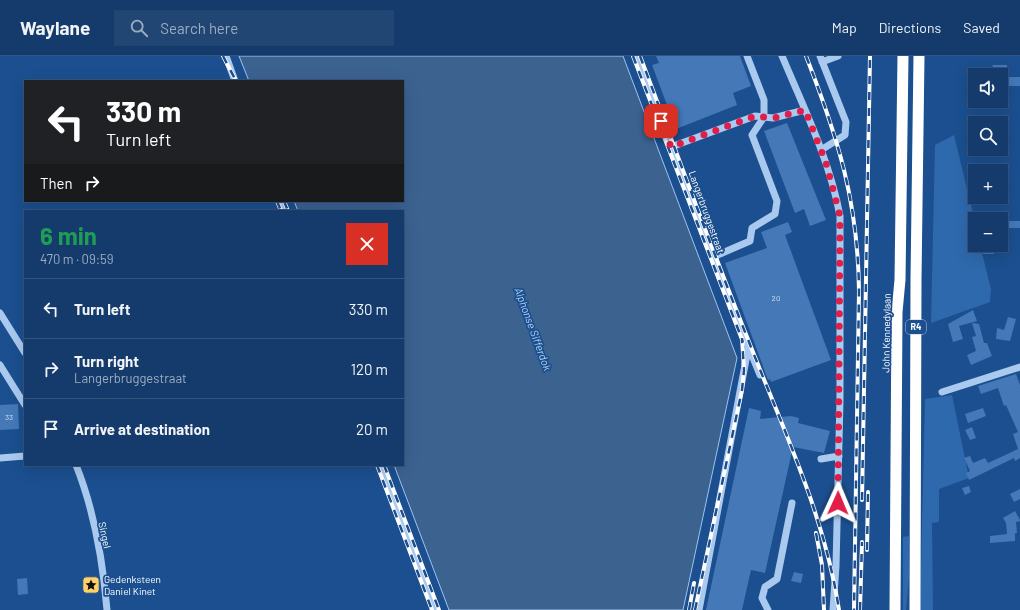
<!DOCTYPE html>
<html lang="en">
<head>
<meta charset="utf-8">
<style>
  :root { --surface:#143b6b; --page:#214673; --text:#f1f3f6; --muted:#9dadc1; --line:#33557e }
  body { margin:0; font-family:Barlow,sans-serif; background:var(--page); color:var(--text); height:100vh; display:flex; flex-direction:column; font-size:15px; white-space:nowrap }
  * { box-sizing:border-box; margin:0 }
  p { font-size:13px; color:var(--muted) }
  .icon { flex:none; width:22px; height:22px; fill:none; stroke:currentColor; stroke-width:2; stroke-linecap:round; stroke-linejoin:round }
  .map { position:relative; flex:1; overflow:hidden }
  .drawer { position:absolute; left:24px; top:154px; width:380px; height:256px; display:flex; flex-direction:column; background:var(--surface); border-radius:0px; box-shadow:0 4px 16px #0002,0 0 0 1px var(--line) }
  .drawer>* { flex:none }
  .hud { position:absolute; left:24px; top:24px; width:380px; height:122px; border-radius:0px; box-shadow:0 4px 16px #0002,0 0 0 1px var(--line); background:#202124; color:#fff; overflow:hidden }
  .buttons { position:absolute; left:968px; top:12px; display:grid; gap:8px }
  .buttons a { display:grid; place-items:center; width:40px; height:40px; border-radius:0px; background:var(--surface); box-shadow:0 4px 16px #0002,0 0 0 1px var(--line); font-size:20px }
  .pin { position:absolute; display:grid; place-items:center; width:34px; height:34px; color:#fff; margin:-17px; border-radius:8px; box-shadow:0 2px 6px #0006 }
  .me { position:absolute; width:44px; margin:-22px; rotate:1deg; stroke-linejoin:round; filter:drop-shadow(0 0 3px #0008) }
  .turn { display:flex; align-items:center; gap:14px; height:84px; padding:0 16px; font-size:18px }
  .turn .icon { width:52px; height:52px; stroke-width:2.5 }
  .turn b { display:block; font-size:28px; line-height:34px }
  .then { display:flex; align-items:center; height:38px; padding:0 16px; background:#0003; gap:8px; font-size:15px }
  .round { display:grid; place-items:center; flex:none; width:42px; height:42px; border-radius:0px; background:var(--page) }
  .summary { display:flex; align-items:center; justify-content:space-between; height:68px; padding:0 16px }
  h1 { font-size:24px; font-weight:700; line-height:30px; color:#1e9e55 }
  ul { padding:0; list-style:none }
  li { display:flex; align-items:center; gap:12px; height:60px; padding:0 16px; border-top:1px solid var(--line) }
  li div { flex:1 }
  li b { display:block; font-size:15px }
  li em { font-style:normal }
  header { display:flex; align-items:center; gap:24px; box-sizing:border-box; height:56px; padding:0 20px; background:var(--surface); border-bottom:1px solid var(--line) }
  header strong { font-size:19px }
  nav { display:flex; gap:22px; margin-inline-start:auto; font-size:14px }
  .search { width:280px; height:36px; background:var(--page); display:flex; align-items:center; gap:10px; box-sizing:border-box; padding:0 14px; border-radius:0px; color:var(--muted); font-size:15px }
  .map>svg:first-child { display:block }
  .green { fill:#2e69ad }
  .water { fill:#3c6290; stroke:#9cc4f0 }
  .building { fill:#4478b7 }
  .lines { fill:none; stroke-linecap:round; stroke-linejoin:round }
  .minor { stroke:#a9c9ee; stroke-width:7 }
  .highway { stroke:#fff; stroke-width:11 }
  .rail-casing { stroke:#fff; stroke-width:4 }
  .rail { stroke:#1b4f8f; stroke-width:2.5; stroke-dasharray:8; stroke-linecap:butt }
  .route { stroke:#e11d48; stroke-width:7; stroke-dasharray:0 12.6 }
  .labels { text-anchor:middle; stroke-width:3.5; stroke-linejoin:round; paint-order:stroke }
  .number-label { font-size:8px; fill:#d0dded }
  .shield { fill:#1b4f8f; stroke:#bbcadd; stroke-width:1 }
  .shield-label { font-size:9px; font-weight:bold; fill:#fff }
  .street-label { font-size:10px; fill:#fff; stroke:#1b4f8f }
  .poi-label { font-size:10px; fill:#fff; stroke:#1b4f8f; text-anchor:start }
  .water-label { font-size:11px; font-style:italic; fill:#b5d3f5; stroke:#1b4f8f }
</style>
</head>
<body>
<header>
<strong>Waylane</strong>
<div class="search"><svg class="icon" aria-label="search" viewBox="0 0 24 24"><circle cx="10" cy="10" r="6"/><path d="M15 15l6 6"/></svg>Search here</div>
<nav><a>Map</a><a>Directions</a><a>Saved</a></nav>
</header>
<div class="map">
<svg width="1020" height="554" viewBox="0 0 1020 554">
  <rect width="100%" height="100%" fill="#1b4f8f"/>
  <path class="green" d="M954,79L975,166V189H980L991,233L990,246L931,267L935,89Z
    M952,339L969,422L939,433V466L932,467L933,554H920L925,343Z
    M909,480V522L906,554H903V481Z"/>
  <path class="water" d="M239,0H623L737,302L683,554H449L394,409H403V155H298L294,145H403V25H249Z"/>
  <path class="building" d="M656,0H740L751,30L733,37L737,49L676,73L652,9L659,7Z
    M992,9H1007V21L999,19Z
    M1008,21H1020V30H1008Z
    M787,67L826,164L810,170L804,153L795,157L764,75Z
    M1001,165H1020V172H1001Z
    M788,166L792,176L785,179L831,304L771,326L770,323L768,324L725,207L767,192L761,176Z
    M981,189H994V198H983Z
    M973,254L977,265L959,270L963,283L953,286L948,268Z
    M1008,261L1016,263L1010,285L996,283L997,272L1004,274Z
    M972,267L979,268L984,287H987L992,300L971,309L967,299L976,295L972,281L976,280Z
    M1016,318L1020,329V402L1015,405L1014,402L969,424L966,417L970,415L964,402L970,400L973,407L985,402L988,407L1018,393L1013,378L1018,376L1006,349L1004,350L998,332L981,338L978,330Z
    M18,348L19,373L0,374V349Z
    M749,352L761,355L760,363L791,360L799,362L798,367L830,375L824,397L793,391L765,517L751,514L742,554H706Z
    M983,352L986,360L968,367L965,358Z
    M972,371L976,382L970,384L965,374Z
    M969,430L971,436L965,439L962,432Z
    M1020,433V443L1014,446L1010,438Z
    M1015,455L1020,464V465L1016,466L1017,477H1015V485L990,487V480L1007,478L1006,467L1003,462Z
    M794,516L803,518L801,527L791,525Z
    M27,522L28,538L18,539L17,523Z"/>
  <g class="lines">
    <path class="minor" d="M226,0L235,25
      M636,0L720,221L760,319
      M782,0C804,52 830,105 840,160V344L836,510L833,554
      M820,0L846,66L845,79L821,94
      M822,6L838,0
      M671,91L755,60L773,62L805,54
      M281,145L284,155
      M713,201L750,185L752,172L775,158L777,145L752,79L764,61V44L747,0
      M0,257L25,297
      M0,309L25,349
      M942,336L1020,311
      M0,402L25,400
      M821,403L839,400
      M76,409C94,454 103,506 107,554
      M381,409L435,554
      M699,554L748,293
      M768,554L762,542L765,531L777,523L792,447"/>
    <path class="highway" d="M895,554L897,256L900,224L903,0
      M915,554L916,224L919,0"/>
    <defs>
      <path id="rail" d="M223,0L236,25
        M633,0L743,286
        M640,0C676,95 711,191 749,286C783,373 825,460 839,554
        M806,0C838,82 858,145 859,235L854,554
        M277,145L281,155
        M284,145L288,155
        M377,409L432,554
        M384,409L439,554
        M862,444L870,0
        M816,477L822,509L824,554
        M867,494L868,436
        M689,554L694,527
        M695,554L742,334L744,314L742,282
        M860,554L862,486"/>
    </defs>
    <use href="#rail" class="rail-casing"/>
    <use href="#rail" class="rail"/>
  </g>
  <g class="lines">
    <path class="route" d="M661,65L671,91L755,60L774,62L805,54L826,107L840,160L838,447"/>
  </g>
  <defs>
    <symbol id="sight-square" viewBox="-11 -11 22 22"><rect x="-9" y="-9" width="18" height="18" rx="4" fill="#ffd166" stroke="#1b4f8f"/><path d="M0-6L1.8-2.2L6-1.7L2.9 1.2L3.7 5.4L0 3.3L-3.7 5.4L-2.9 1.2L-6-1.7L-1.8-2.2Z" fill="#111"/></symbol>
  </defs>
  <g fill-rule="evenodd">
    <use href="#sight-square" x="81" y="519" width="20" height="20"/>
  </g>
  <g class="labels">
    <g class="number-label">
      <text x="776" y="245">20</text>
      <text x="9" y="364">33</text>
    </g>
    <rect class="shield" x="906" y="264" width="20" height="14" rx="3"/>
    <g class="shield-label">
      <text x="916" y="274">R4</text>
    </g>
    <g class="street-label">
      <text transform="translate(707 156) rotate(70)" y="4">Langerbruggestraat</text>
      <text transform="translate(886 277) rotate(-89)" y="4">John Kennedylaan</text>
      <text transform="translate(105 479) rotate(78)" y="4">Singel</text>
    </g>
    <g class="poi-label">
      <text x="104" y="527">Gedenksteen<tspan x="104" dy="12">Daniel Kinet</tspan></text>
    </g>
    <g class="water-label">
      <text transform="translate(533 273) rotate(70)" y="4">Alphonse Sifferdok</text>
    </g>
  </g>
</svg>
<div class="buttons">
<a><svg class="icon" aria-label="sound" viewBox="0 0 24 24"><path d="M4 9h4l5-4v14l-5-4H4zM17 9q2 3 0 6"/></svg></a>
<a><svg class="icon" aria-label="search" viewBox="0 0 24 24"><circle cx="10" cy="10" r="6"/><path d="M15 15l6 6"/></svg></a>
<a>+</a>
<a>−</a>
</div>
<div class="pin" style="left:661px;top:65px;background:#d93025"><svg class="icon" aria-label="arrive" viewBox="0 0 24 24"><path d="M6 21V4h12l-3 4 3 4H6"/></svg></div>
<svg class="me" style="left:838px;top:447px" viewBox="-20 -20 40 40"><path d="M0-17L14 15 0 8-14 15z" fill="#e11d48" stroke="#fff" stroke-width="4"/></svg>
<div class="hud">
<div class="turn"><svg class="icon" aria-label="left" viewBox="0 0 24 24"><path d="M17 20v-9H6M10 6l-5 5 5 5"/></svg><div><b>330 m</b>Turn left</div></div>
<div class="then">Then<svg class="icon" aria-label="right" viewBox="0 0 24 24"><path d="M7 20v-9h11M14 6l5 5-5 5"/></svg></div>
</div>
<section class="drawer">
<div class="summary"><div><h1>6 min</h1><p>470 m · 09:59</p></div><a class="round" style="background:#d93025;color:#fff"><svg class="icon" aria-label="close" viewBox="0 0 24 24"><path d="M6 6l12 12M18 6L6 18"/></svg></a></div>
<ul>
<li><svg class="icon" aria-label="left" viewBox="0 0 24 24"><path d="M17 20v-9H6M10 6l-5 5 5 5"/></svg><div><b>Turn left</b></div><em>330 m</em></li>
<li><svg class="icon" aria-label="right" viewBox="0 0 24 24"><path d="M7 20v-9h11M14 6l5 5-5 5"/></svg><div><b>Turn right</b><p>Langerbruggestraat</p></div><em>120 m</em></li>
<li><svg class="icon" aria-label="arrive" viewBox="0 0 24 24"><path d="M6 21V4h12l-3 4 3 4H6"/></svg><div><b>Arrive at destination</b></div><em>20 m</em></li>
</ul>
</section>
</div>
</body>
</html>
